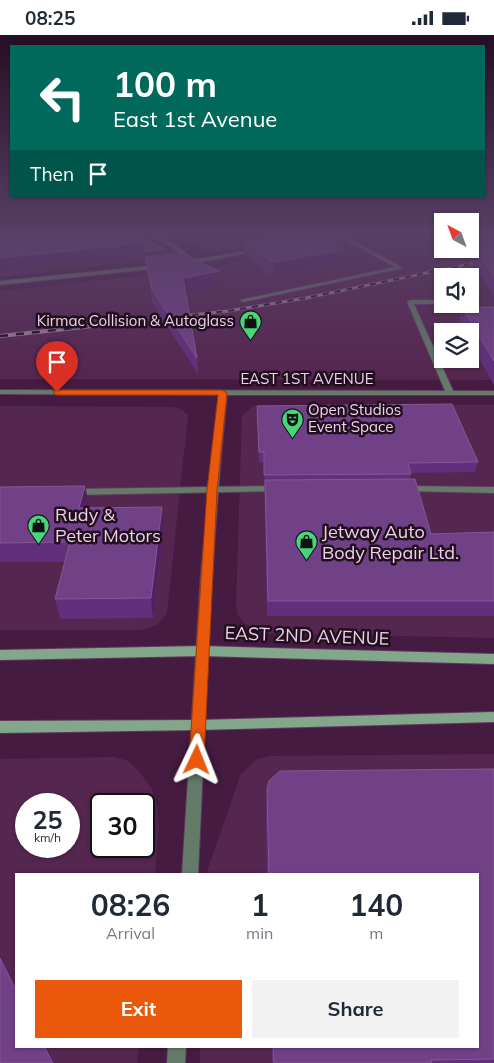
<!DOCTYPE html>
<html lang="en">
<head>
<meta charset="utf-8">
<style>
  :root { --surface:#fff; --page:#f2f2f3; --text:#1f2937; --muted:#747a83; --accent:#ea580c }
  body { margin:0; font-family:Mulish,sans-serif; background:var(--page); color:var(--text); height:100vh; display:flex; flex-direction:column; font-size:19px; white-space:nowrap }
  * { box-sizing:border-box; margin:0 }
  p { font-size:16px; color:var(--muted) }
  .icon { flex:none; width:28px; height:28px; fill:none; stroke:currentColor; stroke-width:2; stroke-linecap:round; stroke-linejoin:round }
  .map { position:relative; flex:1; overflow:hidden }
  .panel { position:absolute; left:15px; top:838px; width:464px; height:175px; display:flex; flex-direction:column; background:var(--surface); border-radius:0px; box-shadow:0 1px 4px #0004 }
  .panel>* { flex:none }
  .guide { position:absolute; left:10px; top:10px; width:475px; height:152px; border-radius:0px; box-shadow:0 1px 4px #0004; background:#00695c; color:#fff; overflow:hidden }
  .needle { width:32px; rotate:319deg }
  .fabs { position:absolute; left:434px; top:178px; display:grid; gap:10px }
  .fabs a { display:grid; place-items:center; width:45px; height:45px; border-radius:0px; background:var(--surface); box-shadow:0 1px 4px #0004; font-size:25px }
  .speed { position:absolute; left:15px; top:758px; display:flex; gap:10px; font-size:25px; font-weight:700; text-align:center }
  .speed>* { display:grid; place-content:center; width:65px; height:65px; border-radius:50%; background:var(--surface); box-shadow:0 1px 4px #0004; line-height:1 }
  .speed small { font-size:12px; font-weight:400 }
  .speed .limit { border:2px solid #111; border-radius:8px; background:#fff; color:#111 }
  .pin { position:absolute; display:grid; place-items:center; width:42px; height:42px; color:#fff; margin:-51px -21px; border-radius:50% 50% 50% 0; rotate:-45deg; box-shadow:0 0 5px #0007 }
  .pin .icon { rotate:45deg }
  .me { position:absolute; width:55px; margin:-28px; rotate:2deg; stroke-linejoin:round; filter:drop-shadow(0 0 4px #0008) }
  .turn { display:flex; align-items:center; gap:18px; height:105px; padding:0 20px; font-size:22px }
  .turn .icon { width:65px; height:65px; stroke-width:2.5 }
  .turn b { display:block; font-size:35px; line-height:42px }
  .then { display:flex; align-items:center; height:48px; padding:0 20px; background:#0003; gap:10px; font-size:19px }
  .eta { display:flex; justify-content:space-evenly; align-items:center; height:85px; text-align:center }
  .eta b { font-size:30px; font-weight:700; line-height:35px }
  .button { display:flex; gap:10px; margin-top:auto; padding:10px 20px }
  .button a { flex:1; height:58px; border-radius:0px; background:var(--accent); color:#fff; font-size:20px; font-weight:700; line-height:58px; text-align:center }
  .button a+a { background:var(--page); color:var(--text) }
  .status { display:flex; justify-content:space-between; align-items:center; height:35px; padding:0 25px; background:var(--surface); direction:ltr }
  .status svg { height:14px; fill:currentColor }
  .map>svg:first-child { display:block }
  .built { fill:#552650; fill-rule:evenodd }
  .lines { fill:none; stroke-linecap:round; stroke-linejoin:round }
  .service-casing { stroke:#61385c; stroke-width:2 }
  .minor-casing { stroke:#61385c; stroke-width:2 }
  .secondary-casing { stroke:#61385c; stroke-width:2 }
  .service { fill:#657b6a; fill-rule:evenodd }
  .minor { fill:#657b6a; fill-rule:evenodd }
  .secondary { fill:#82a78b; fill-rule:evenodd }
  .rail-far1-casing { stroke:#a2809d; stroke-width:3 }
  .rail-casing { stroke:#a2809d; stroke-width:4 }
  .rail-far1 { stroke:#210f1f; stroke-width:2; stroke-dasharray:6; stroke-linecap:butt }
  .rail { stroke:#210f1f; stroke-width:2.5; stroke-dasharray:8; stroke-linecap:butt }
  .wall { fill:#622f7c }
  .shaded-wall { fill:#512060 }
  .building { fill:#714188; stroke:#845796 }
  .route { fill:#ea580c; stroke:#983908 }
  .labels { text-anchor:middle; stroke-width:5; stroke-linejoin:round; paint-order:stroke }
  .far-poi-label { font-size:15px; fill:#ecd1e7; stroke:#210f1f; text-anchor:end }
  .far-street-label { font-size:15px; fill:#ecd1e7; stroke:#210f1f }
  .poi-label { font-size:18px; fill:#ecd1e7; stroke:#210f1f; text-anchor:start }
  .street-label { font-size:18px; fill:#ecd1e7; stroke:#210f1f }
</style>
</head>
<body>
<div class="status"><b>08:25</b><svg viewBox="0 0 49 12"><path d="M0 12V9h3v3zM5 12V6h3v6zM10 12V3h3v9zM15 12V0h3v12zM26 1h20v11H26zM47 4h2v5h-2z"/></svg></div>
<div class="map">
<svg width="494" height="1028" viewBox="0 0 494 1028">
  <rect width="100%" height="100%" fill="#461b41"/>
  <path class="built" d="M0,196L155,213L146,226L0,242Z
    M164,196H333L218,216L205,214Z
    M408,196H442V214H470L494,196V345L0,344V256L193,235ZM442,241H470V269H442ZM442,296H470V324H442Z
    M259,370H494V603L263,598L244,588L238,580L236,571L242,381L253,371Z
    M0,371L173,372L181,374L188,380L167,578L157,590L142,595H0Z
    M494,719V1028H200V1011H478V839H206L241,739L257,724L269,721Z
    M115,722L128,726L137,734L152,754L157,771L159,790L155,839H16V1011H139L137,1028H0V724ZM26,769H69V811H26ZM101,769H144V811H101Z"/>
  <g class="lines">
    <defs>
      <path id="service" d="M340,200H344L403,233L243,267L240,265L395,232L340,202Z
        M442,265V269H414L454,358L450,360L446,358L407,267L410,265Z
        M278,451L281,452L283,454L281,456L73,460L68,457L73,454Z
        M405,451L494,452V458L402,456L400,454L402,452Z"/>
      <path id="minor" d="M140,196C160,196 179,212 194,225L257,214L260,216L185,230L183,229V227L188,226L171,211Z
        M361,196H373L315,208L312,206Z
        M160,230L163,232L162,233L0,250V246Z
        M0,355L494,356V360H227C210,519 206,679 198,839H182L201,538L219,360L0,359Z
        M168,1011H186L185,1028H167Z"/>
      <path id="secondary" d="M202,611L494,619V629L202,621L0,625V615Z
        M494,677V687L198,695L0,698V686L198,685Z"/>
    </defs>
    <use href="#service" class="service-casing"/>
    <use href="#minor" class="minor-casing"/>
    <use href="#secondary" class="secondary-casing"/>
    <use href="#service" class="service"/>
    <use href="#minor" class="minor"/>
    <use href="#secondary" class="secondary"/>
    <defs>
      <path id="rail-far1" d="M109,289L228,276L306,263L494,224"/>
      <path id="rail" d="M0,301L121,288"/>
    </defs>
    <use href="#rail-far1" class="rail-far1-casing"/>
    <use href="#rail" class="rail-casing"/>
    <use href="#rail-far1" class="rail-far1"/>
    <use href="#rail" class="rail"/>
  </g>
  <path class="wall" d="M0,196L166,214V219L220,236V251L186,257L197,322L198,339L153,269L146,229H145L144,220Z
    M211,196H318L341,229L273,241L245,221V214L237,216Z
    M470,196H494V260L463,214H470Z
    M462,272H494V350L470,307V296H464L459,287Z
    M257,371L478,427L475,437L411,438L410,444L431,499L494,497V581H267L264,427H259Z
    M85,451L89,470L88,472L164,491L153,583L60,584L55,564L65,527H0V452Z
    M494,734V1028H272V1011H478V839H267L266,776L267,754Z"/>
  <path class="shaded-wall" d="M269,196H309L245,207V214L237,216V202Z
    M142,208L144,220L0,236V223Z
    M166,214L167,226L145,222L146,229H145L144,216Z
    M342,215L341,229L273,241V227Z
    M220,236V251L184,258L183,243Z
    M85,451L89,470L83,492L79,473Z
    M162,472L164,491L153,583L151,563Z
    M0,920L16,952V955L0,923Z
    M44,1011H46L55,1028H53Z"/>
  <path class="building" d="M0,196H127L166,214L144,216L142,208L0,223Z
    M229,196H269L237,202Z
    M308,196H318L342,215L273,227L245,207Z
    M470,196H494V241L470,207Z
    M179,218L220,236L183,243L197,323L152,254L145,222Z
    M462,272H494V326Z
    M452,369L478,427L408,428L411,439L264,440V417H259L257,371Z
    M415,444L431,499L494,497V566H268L265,445Z
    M85,451L79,473L162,472L151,563L55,564L70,507L0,508V452Z
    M494,734V1024L431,1025L432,1028H274L273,1011H478V839H269L267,754L269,746L280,736Z
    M0,923L16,955V1011H44L53,1028H0Z"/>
  <linearGradient id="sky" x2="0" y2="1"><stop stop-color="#260f24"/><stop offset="0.58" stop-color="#573f65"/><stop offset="1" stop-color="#573f65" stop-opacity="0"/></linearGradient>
  <rect width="494" height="340" fill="url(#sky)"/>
  <path class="route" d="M54,355H222L227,358L217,455L204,725L202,730L197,732L191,730L189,725L207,455L218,360H57L54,359Z"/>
  <defs>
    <symbol id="shop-pin" viewBox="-11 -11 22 30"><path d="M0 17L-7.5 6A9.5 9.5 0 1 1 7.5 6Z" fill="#45d77a" stroke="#210f1f"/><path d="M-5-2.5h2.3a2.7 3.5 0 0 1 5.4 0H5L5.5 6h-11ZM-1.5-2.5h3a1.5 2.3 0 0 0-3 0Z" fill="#111"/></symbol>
    <symbol id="theatre-pin" viewBox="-11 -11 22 30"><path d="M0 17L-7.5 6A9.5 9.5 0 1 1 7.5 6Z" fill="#45d77a" stroke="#210f1f"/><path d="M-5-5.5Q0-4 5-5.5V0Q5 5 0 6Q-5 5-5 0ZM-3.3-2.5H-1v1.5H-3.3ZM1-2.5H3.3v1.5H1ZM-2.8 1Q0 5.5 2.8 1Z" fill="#111"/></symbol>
  </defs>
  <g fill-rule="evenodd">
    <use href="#shop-pin" x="238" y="274" width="25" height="34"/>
    <use href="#theatre-pin" x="280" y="372" width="25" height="34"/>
    <use href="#shop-pin" x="26" y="478" width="25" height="34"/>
    <use href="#shop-pin" x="294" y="494" width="25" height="34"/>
  </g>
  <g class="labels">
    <g class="far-poi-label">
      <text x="234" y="291">Kirmac Collision &amp; Autoglass</text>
      <text x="308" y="380" text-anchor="start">Open Studios<tspan x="308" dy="17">Event Space</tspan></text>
    </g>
    <g class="far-street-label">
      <text x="307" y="349">EAST 1ST AVENUE</text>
    </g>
    <g class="poi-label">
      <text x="55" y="486">Rudy &amp;<tspan x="55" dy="21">Peter Motors</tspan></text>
      <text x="322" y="503">Jetway Auto<tspan x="322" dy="21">Body Repair Ltd.</tspan></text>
    </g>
    <g class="street-label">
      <text transform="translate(307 601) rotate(2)" y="6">EAST 2ND AVENUE</text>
    </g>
  </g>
</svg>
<div class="fabs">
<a><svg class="needle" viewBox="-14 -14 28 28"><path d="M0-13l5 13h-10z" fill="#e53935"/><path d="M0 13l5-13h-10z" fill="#747a83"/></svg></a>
<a><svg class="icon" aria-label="sound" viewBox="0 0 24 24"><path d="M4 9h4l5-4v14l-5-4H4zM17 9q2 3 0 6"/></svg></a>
<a><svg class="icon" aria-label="layers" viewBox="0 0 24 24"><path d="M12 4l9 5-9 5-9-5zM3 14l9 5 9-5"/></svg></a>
</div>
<div class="speed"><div>25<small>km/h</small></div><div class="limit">30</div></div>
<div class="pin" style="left:57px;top:357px;background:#d93025"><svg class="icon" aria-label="arrive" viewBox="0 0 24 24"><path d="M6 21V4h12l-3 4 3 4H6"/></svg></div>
<svg class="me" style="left:197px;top:725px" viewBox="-20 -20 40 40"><path d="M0-17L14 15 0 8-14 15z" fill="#ea580c" stroke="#fff" stroke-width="4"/></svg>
<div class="guide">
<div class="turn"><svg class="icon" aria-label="left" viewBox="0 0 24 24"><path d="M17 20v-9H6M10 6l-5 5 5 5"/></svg><div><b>100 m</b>East 1st Avenue</div></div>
<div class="then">Then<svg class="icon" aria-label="arrive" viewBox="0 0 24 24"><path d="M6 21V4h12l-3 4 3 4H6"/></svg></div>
</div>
<section class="panel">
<div class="eta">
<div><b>08:26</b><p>Arrival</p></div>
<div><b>1</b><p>min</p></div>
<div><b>140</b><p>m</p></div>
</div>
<div class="button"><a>Exit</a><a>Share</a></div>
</section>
</div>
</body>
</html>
